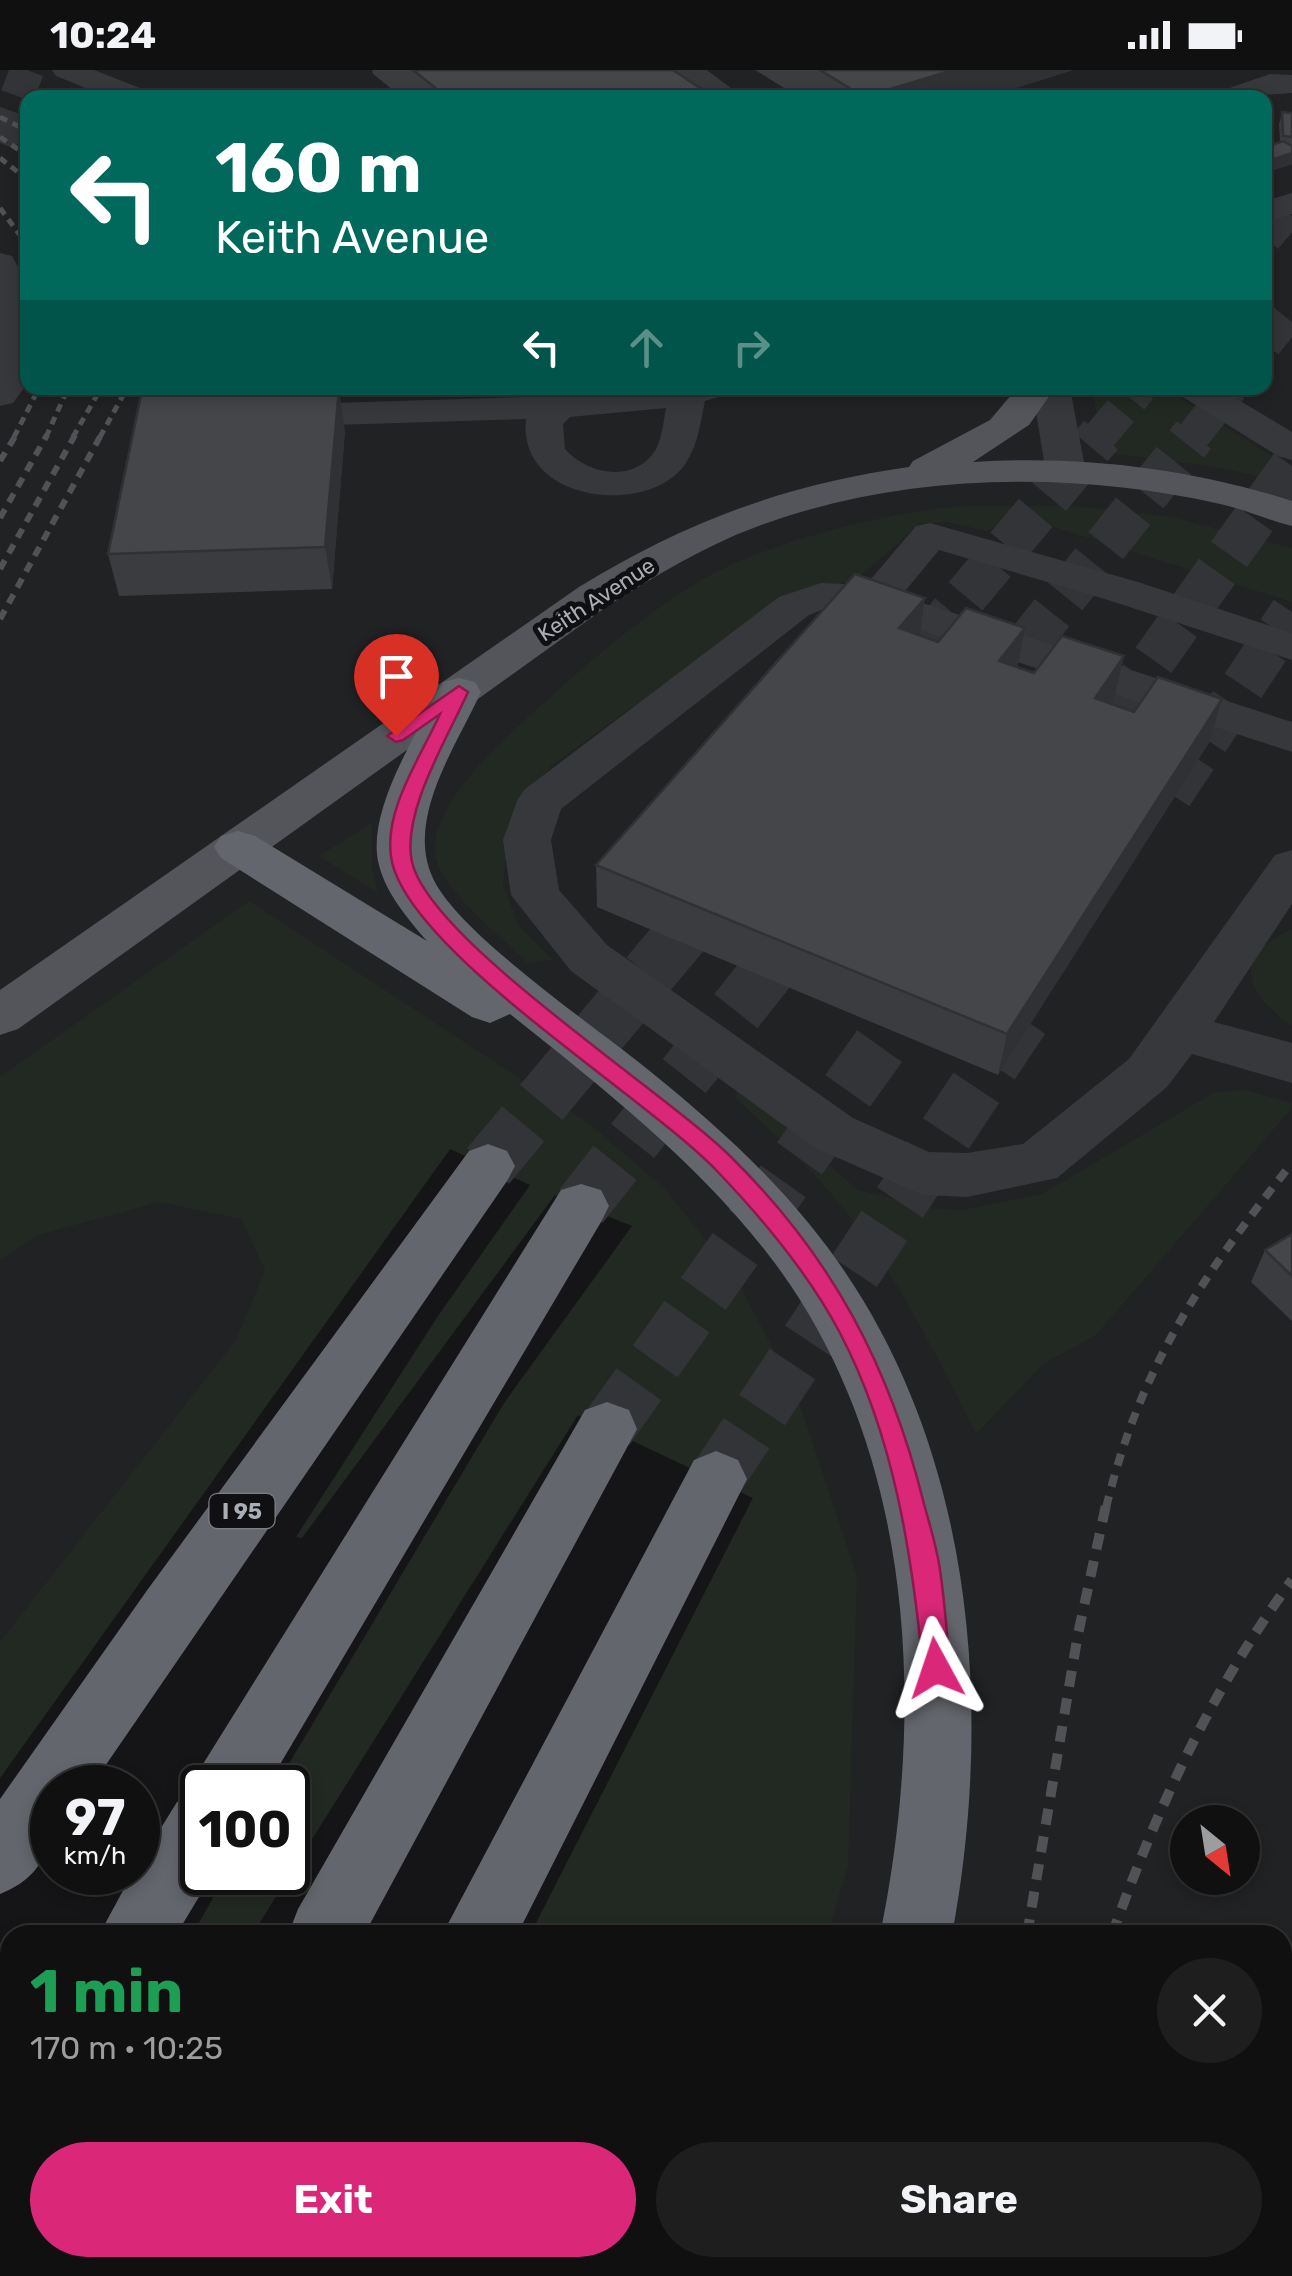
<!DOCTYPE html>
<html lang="en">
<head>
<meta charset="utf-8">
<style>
  :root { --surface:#101011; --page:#1e1e1f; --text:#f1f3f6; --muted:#9c9d9f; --line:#303031; --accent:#db2777 }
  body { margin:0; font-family:Rubik,sans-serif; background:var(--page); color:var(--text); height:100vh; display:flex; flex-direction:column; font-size:38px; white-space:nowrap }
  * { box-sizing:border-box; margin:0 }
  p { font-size:32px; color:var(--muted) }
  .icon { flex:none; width:55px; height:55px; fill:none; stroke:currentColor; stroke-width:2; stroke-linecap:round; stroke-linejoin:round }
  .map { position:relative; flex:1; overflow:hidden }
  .sheet { position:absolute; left:0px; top:1855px; width:1292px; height:352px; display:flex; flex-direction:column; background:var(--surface); border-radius:30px 30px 0 0; box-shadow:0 5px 15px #0003,0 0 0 2px var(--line) }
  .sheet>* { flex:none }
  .top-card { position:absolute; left:20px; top:20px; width:1252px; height:305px; border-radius:20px; box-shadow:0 5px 15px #0003,0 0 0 2px var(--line); background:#00695c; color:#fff; overflow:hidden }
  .needle { width:65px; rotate:150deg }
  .buttons { position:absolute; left:1170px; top:1735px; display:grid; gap:20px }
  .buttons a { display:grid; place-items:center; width:90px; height:90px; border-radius:50%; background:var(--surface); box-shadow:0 5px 15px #0003,0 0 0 2px var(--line); font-size:50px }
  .speed { position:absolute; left:30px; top:1695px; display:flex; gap:20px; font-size:50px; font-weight:700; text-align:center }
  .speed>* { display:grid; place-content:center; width:130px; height:130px; border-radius:50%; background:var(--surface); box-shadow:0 5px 15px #0003,0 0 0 2px var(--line); line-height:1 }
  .speed small { font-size:25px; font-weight:400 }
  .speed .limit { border:5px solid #111; border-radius:15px; background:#fff; color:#111 }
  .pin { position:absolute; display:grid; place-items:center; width:85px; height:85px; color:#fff; margin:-102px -42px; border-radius:50% 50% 50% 0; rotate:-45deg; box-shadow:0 0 10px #0007 }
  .pin .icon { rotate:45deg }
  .me { position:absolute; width:110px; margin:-55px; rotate:355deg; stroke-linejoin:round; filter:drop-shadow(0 0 8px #0008) }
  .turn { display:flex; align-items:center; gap:35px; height:210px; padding:0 30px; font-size:45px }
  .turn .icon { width:130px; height:130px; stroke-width:2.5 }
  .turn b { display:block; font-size:70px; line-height:85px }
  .lanes { display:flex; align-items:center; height:95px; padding:0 30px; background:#0003; justify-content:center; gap:50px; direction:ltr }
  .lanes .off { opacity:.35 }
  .round { display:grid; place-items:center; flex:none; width:105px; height:105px; border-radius:52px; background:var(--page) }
  .head { display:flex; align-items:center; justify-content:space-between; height:170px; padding:0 30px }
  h1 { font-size:60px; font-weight:700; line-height:75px; color:#1e9e55 }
  .primary-button { display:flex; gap:20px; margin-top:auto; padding:20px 30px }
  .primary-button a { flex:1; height:115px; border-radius:60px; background:var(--accent); color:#fff; font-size:40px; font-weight:700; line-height:115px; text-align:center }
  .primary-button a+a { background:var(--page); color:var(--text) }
  .status { display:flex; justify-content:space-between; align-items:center; height:70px; padding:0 50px; background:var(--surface); direction:ltr }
  .status svg { height:28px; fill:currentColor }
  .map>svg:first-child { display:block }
  .built { fill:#212224; fill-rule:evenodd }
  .green { fill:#222922 }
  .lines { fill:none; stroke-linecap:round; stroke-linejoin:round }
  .highway-tunnel-far2 { stroke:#333437; stroke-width:34; stroke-dasharray:34 16; stroke-linecap:butt }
  .highway-tunnel-far1 { stroke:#333437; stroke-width:44; stroke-dasharray:44 21; stroke-linecap:butt }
  .highway-tunnel { stroke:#333437; stroke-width:55; stroke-dasharray:55 28; stroke-linecap:butt }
  .minor { fill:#37383b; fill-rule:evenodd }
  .major { fill:#53555a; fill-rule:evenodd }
  .highway { fill:#63666c; fill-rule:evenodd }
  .rail-far3 { stroke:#505256; stroke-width:5; stroke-dasharray:8 6; stroke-linecap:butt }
  .rail-far2 { stroke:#505256; stroke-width:6; stroke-dasharray:10 8; stroke-linecap:butt }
  .rail-far1 { stroke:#505256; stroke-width:8; stroke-dasharray:12 10; stroke-linecap:butt }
  .rail { stroke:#505256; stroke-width:10; stroke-dasharray:16 12; stroke-linecap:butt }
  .wall { fill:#3a3c40 }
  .shaded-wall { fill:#303134 }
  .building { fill:#44464a; stroke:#303134; stroke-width:2.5 }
  .route { fill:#db2777; stroke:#8e194d; stroke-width:2.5 }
  .labels { text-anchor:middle; stroke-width:10; stroke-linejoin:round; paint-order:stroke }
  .far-street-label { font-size:22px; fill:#a9aeb6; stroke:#101012 }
  .shield { fill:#101012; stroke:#7b7f85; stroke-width:2.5 }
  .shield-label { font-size:22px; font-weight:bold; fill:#a9aeb6 }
</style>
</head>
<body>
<div class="status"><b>10:24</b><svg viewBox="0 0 49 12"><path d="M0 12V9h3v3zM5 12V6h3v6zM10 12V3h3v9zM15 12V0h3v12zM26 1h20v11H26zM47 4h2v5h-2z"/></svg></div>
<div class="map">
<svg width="1292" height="2206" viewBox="0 0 1292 2206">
  <rect width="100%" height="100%" fill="#151517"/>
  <path class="built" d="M0,0H1292V2206H374L378,2198H1282V1865H530L753,1428L716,1409L633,1155L450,1079L0,1708ZM28,28H1265V318H28ZM1188,1752H1242V1808H1188Z"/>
  <path class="green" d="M1093,318H1164L1292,399V414L1217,397L1101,382Z
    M1066,435L1172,447L1292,478V532L1019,446L987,461L947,452L919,454L857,509L779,532L552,695L509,753L503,815L519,856L553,890L528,893C504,869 439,818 435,784C430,741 486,686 514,660C572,607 631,553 698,512C762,473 892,440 967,436C1000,435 1033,436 1066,435Z
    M372,753V799L378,823L319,786Z
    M249,831L591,1055L664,1118L735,1206L795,1321L857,1507L848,1796L827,1865H530L753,1428L578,1345L252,1865H192L227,1803L288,1802V1718L275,1717L504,1333L632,1156L555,1125L302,1468L296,1467L438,1246L530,1115L450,1079L0,1708V1572L236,1270L265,1200L241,1149L159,1132L38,1165L0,1190V1007Z
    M1292,859V956C1245,923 1231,887 1292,859Z
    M738,1015L858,1120L929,1138L962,1140L1042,1124L1215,1022L1244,1020L1292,1033V1038L1096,1265L1043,1294L976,1364C937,1286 898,1207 844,1139C811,1098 773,1064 736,1028Z
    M378,2198H728L725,2206H374Z"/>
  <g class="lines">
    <path class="highway-tunnel-far2" d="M0,73L27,0
      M1265,168L1292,136
      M1265,274L1292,240
      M1099,367L1140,318
      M1192,367L1231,318"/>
    <path class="highway-tunnel-far1" d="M882,626L1101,365
      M984,628L1194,365
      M1078,696L1292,396
      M1171,724L1292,542
      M705,837L724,814"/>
    <path class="highway-tunnel" d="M488,1096L707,834
      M581,1136L809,849
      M607,1359L933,901
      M716,1409L1030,937"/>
    <path class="minor" d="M52,0H94L150,22L154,28H110L56,6Z
      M672,0H707L744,28H708Z
      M1270,4L1292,5V23L1214,28L1218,22Z
      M1292,123V144L1265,152V131Z
      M0,183L12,186L28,214L24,318L13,333L0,336Z
      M519,318H559L568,325L646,318H728L722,326L705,331C700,354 698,377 683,397C645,446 517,432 526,349L269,357L256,354L250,346L256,338L269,335L526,327ZM666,338C663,353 662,373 652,385C629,413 586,403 565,379L563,354L570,347Z
      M1032,318H1070L1086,403L1080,411L1066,415L1052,411L1046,403Z
      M1175,318H1219L1292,362V390L1278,386L1181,326Z
      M930,453L1138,512L1292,563V590L1108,530L939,480L901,526L1292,652V682L853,538H826L809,545L561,739L551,770L559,820L607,875L853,1048L929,1082L967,1083L1023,1074L1129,989L1275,785L1292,780V834L1214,952L1292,973V1013L1192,984L1167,1017L1057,1108L967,1127L923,1125L815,1078L571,901L511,825L503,770L517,731L524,720L779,527L821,513L866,515L916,456Z"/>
    <path class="major" d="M1017,318H1055L1029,355L973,392C1080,385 1190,398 1292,431V456C1267,450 1244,439 1220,434C1071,400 900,403 756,457C704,476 656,506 609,535L18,959L0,965V920L579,517C687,451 784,415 909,397L913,391L990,350Z"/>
    <path class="highway" d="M459,608L475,612L481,622C457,675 406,747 432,806C455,862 599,959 651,1002C719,1057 785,1117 836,1189C974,1382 994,1639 952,1865H880C926,1641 916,1382 774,1192C702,1096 603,1018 510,944L490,953L472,947L221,788L214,777L221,766L238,761L255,766L427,871C407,848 384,821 378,791C368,739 415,668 437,622L443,612Z
      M488,1074L507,1081L515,1096L507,1111L90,1718H52C52,1768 52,1803 0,1824V1729L148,1519L469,1081Z
      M581,1114L601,1120L609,1136L601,1152L266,1718H202V1802H214L176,1865H99L133,1802H138V1795L177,1732L195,1725L192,1718L203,1694L561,1120Z
      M607,1332L629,1340L637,1359L364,1865H288L298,1839L585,1340Z
      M716,1381L738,1390L747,1409L517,1865H442L694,1390Z
      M10,2027V2117L0,2121V2032Z
      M110,2198H191L188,2206H107Z
      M271,2198H352L349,2206H268Z
      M788,2198H868L865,2206H785Z"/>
    <path class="rail-far3" d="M0,47L28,61
      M0,67L28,86
      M0,88L28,110
      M0,138L28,176
      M14,367L39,318
      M46,367L68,318
      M73,367L101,318
      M100,367L127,318"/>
    <path class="rail-far2" d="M0,391L16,365
      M0,448L47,365
      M0,499L75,365
      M0,549L101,365"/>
    <path class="rail-far1" d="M1106,1438C1140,1296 1203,1205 1292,1093"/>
    <path class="rail" d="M1027,1865L1078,1564L1106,1435
      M1112,1865C1157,1738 1212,1619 1292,1510
      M949,2206L951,2198
      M1007,2206L1008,2198
      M1038,2206L1039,2198"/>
  </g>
  <path class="wall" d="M372,0H673L715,28H403L373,4Z
    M755,0H1073L983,28H800Z
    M1282,42L1292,43V94L1265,103L1280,72L1279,54Z
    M345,361L332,519L119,526L108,484Z
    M919,565L1034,603L1124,586L1114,629L1111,633L1134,642L1222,629L1210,671L998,1005L597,837L596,795Z
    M1292,1164V1251L1251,1212L1265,1180Z"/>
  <path class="shaded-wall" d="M953,0H1073L983,28H864Z
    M1292,83V94L1265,103V92Z
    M339,319L345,361L332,519L325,477Z
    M925,528L919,570L899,558Z
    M1025,558L1017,600L999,591Z
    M1124,586L1114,629L1085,670L1095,628Z
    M1222,629L1210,671L998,1005L1007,964Z"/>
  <path class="building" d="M413,0H673L715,28H448Z
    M820,0H953L864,27Z
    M1282,42L1292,43V67L1283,66Z
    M1283,71L1292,76V83L1265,92V77Z
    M339,319L325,477L108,484L141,325Z
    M855,504L925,528L899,558L938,572L966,538L1025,558L999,591L1034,603L1062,566L1124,586L1095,628L1134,642L1158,607L1222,629L1007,964L596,795Z
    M1292,1164V1206L1265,1180Z"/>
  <path class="route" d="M459,616L468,622C448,667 401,743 412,792C430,871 666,1022 732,1088C833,1188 890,1297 924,1434C930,1456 937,1478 940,1500C945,1533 947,1566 950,1598L946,1607L936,1611L927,1607L923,1598C912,1484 894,1366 840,1263C810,1206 762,1148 717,1101C646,1027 413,884 392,792C381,743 421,687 440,644L403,670L396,672L387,666Z"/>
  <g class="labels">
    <g class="far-street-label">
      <text transform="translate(596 529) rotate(-33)" y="8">Keith Avenue</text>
    </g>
    <rect class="shield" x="209.5" y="1424" width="65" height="34" rx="8"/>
    <g class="shield-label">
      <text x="242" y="1449">I 95</text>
    </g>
  </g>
</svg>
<div class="buttons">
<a><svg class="needle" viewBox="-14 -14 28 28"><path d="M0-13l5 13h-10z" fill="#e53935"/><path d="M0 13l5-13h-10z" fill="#9c9d9f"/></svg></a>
</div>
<div class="speed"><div>97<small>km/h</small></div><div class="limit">100</div></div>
<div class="pin" style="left:396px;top:666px;background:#d93025"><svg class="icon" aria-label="arrive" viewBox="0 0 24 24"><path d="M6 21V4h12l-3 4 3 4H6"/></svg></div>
<svg class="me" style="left:936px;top:1598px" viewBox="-20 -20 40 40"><path d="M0-17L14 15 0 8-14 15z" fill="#db2777" stroke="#fff" stroke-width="4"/></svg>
<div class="top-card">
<div class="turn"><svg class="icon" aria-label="left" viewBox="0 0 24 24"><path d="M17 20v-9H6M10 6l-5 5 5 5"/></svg><div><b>160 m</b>Keith Avenue</div></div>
<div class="lanes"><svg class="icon" aria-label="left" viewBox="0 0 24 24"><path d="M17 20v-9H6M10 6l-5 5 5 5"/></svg><svg class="icon off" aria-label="ahead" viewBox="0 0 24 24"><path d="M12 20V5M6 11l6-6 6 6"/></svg><svg class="icon off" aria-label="right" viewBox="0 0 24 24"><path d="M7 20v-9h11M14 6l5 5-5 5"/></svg></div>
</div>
<section class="sheet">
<div class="head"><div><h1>1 min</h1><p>170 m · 10:25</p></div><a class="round"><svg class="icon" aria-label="close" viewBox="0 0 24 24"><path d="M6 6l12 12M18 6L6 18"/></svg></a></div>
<div class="primary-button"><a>Exit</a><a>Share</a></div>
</section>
</div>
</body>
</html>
